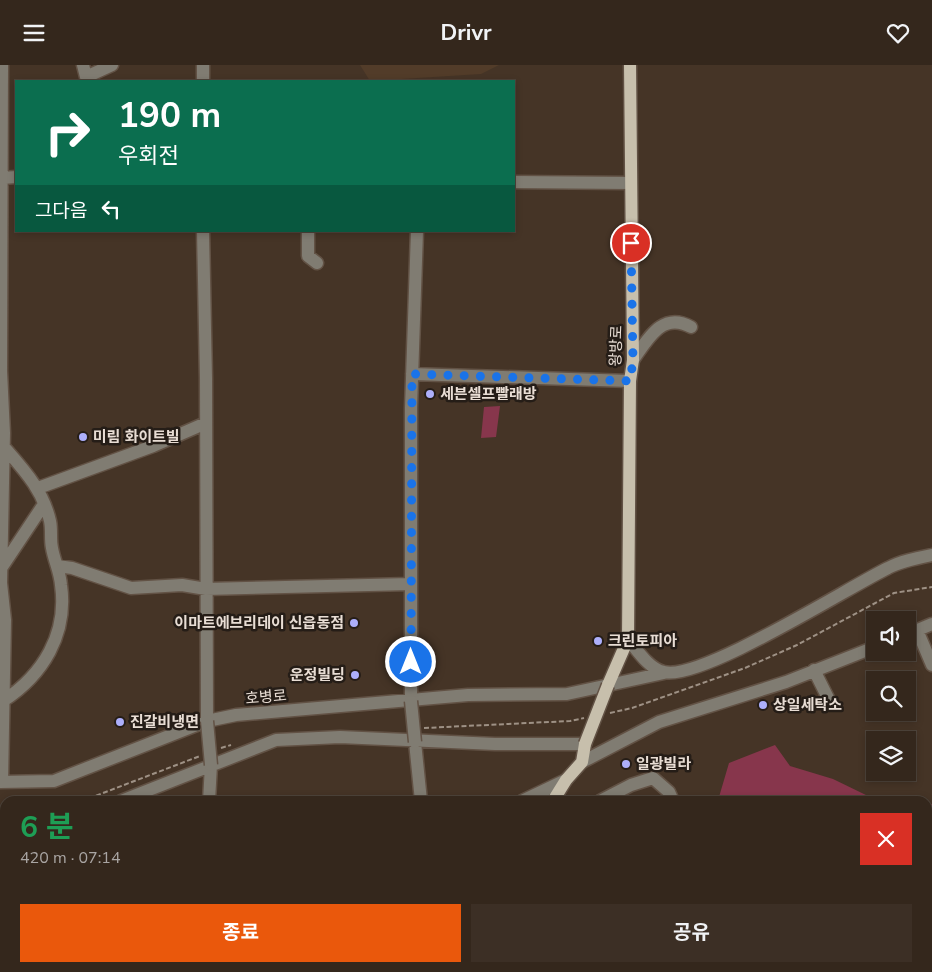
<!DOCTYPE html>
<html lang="ko">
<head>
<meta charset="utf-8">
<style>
  :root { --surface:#34271c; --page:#3c2f25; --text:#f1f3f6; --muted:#a9a5a3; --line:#4e443b; --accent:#ea580c }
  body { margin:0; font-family:"Nunito Sans","Noto Sans KR",sans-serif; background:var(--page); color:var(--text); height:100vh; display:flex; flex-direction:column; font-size:19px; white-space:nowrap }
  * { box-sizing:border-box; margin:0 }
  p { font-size:16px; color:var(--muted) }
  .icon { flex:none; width:28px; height:28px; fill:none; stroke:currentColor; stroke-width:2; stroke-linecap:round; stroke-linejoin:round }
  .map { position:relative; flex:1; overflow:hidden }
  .drawer { position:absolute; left:0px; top:731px; width:932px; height:176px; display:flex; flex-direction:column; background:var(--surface); border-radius:15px 15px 0 0; box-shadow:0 2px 8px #0003,0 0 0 1px var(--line) }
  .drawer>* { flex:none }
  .banner { position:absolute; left:15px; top:15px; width:500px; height:152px; border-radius:0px; box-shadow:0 2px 8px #0003,0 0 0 1px var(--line); background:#0b6e4f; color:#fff; overflow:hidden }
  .buttons { position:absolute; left:866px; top:546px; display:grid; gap:10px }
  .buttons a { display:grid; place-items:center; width:50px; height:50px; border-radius:0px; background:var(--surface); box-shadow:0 2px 8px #0003,0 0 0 1px var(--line); font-size:25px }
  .pin { position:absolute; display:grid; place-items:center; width:42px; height:42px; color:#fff; margin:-21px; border:2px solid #fff; border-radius:50%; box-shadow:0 1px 5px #0007 }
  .me { position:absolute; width:55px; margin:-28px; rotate:0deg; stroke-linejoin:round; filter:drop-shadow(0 0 4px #0008) }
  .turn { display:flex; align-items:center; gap:18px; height:105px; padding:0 20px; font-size:22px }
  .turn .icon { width:65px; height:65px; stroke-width:2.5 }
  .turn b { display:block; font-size:35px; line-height:42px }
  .then { display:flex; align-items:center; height:48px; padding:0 20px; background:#0003; gap:10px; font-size:19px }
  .round { display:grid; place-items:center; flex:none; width:52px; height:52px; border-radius:0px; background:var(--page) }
  .headline { display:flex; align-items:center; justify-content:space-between; height:85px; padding:0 20px }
  h1 { font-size:30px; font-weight:700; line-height:38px; color:#1e9e55 }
  .action { display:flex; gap:10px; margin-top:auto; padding:10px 20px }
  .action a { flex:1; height:58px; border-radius:0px; background:var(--accent); color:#fff; font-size:20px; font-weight:700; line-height:58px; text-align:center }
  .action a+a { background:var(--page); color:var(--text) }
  header { display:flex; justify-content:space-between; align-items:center; height:65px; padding:0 20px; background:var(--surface); font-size:22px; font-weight:700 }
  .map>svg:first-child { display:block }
  .built { fill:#523c29 }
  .green { fill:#87364c }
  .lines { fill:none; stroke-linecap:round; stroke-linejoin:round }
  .minor-casing { stroke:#625245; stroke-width:15 }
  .major-casing { stroke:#625245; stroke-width:15 }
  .path { stroke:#9e9185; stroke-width:2; stroke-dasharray:5 2.5; stroke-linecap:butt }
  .minor { stroke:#807c72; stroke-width:12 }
  .major { stroke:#c7bfac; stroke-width:12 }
  .minor-bridge-casing { stroke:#625245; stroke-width:15; stroke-linecap:butt }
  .major-bridge-casing { stroke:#625245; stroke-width:15; stroke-linecap:butt }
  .minor-bridge { stroke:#807c72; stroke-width:12 }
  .major-bridge { stroke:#c7bfac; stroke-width:12 }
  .route { stroke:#1a73e8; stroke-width:9; stroke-dasharray:0 16.2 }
  .poi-dot { fill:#adaffb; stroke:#251d17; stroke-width:2 }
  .labels { text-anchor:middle; stroke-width:5; stroke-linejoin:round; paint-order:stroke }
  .street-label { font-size:15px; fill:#e8ddd4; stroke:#251d17 }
  .poi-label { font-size:15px; font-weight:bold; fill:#e8ddd4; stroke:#251d17; text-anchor:start }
</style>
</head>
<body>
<header><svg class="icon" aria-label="menu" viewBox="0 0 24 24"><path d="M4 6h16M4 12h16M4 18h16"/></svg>Drivr<svg class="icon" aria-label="heart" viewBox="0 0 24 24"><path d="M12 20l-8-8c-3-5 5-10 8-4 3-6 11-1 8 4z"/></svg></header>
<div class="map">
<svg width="932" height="907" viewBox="0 0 932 907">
  <rect width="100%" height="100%" fill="#453426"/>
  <path class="built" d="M360,0H499L481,9L370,16Z
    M155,903H362L356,907H158Z"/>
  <path class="green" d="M500,341L496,372L481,373L484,342Z
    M775,680L790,701L833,714L868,731L901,736H721L719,732L729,698Z
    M928,739H932V907H644L650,902H928Z"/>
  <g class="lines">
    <defs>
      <path id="minor" d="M2,0L1,306L4,368L1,518L5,555L2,717
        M83,0L86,12L112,0
        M203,16V0
        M2,113L16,112
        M514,117L630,118
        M203,166L206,313L207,656
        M308,166V191L317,198
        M633,295C648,274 662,246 691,262
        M412,309L630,316
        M38,423L153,381L206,358
        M57,501L72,503L131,523L182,520L206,524L410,519
        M2,502L44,439
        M917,565L932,600
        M908,569L932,559
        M628,574C637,585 649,604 664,607C701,616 847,523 888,503C901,496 917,493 932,490
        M814,605L829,635
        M3,636C43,610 68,569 61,520C60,507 54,495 52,483C50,474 52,465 50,456C43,425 24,405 4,382
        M411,636V343L417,166
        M415,677L421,736
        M582,697L659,657L786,617L875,582
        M0,717L54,716L207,656L236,650L468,630L567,629L664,608
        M121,736L276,675L340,672L495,679H585
        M209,736L211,700
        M522,736L566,715
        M600,736L631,720L653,713L669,727L673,736
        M0,761H5
        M442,902L443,907
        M102,907L109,902"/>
      <path id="major" d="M608,620L628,574L630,316L633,295L630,0
        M553,736L566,715L582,697L585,679
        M456,907L459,902"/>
    </defs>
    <use href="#minor" class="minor-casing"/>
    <use href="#major" class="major-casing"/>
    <path class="path" d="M610,648L632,643L745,603L797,580L894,528L932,522
      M424,663L570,656L584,653
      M221,683L231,680
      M82,736L200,691
      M0,744H5"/>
    <use href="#minor" class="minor"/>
    <use href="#major" class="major"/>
    <defs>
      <path id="minor-bridge" d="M411,636L415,677
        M207,656L211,700"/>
      <path id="major-bridge" d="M585,679L608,620"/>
    </defs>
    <use href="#minor-bridge" class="minor-bridge-casing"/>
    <use href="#major-bridge" class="major-bridge-casing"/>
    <use href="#minor-bridge" class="minor-bridge"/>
    <use href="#major-bridge" class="major-bridge"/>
  </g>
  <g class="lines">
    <path class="route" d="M411,597L412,309L630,316L633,296L631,178"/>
  </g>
  <g class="poi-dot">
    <circle cx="430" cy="329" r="5"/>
    <circle cx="83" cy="372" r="5"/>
    <circle cx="354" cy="558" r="5"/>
    <circle cx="598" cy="576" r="5"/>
    <circle cx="355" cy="610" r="5"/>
    <circle cx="763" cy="640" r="5"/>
    <circle cx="120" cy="657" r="5"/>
    <circle cx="626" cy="699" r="5"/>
  </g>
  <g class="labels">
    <g class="street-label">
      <text transform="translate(616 281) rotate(-88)" y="5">왕방로</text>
      <text transform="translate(266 632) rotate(-5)" y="5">호병로</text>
    </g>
    <g class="poi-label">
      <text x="440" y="334">세븐셀프빨래방</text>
      <text x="93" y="377">미림 화이트빌</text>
      <text x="344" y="563" text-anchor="end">이마트에브리데이 신읍동점</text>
      <text x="608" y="581">크린토피아</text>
      <text x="345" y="615" text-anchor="end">운정빌딩</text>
      <text x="773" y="645">상일세탁소</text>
      <text x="130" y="662">진갈비냉면</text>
      <text x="636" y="704">일광빌라</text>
    </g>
  </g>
</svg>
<div class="buttons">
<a><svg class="icon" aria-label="sound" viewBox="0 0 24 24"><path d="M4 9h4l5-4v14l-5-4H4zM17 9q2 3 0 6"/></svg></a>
<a><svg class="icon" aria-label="search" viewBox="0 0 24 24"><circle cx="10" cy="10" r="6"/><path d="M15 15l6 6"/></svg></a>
<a><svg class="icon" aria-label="layers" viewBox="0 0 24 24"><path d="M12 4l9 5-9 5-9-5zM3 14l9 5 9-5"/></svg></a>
</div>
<div class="pin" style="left:631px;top:178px;background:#d93025"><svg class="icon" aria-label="arrive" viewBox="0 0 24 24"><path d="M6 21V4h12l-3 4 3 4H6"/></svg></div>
<svg class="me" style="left:411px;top:597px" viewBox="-20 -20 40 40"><circle r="17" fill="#1a73e8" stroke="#fff" stroke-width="3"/><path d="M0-11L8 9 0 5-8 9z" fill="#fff"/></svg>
<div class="banner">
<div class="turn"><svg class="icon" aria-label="right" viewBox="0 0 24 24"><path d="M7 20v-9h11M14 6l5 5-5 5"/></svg><div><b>190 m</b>우회전</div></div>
<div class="then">그다음<svg class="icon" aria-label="left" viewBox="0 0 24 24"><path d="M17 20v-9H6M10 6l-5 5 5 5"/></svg></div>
</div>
<section class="drawer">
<div class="headline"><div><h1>6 분</h1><p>420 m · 07:14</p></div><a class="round" style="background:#d93025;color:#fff"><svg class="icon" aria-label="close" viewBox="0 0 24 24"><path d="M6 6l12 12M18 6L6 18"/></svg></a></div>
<div class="action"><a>종료</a><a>공유</a></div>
</section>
</div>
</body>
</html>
